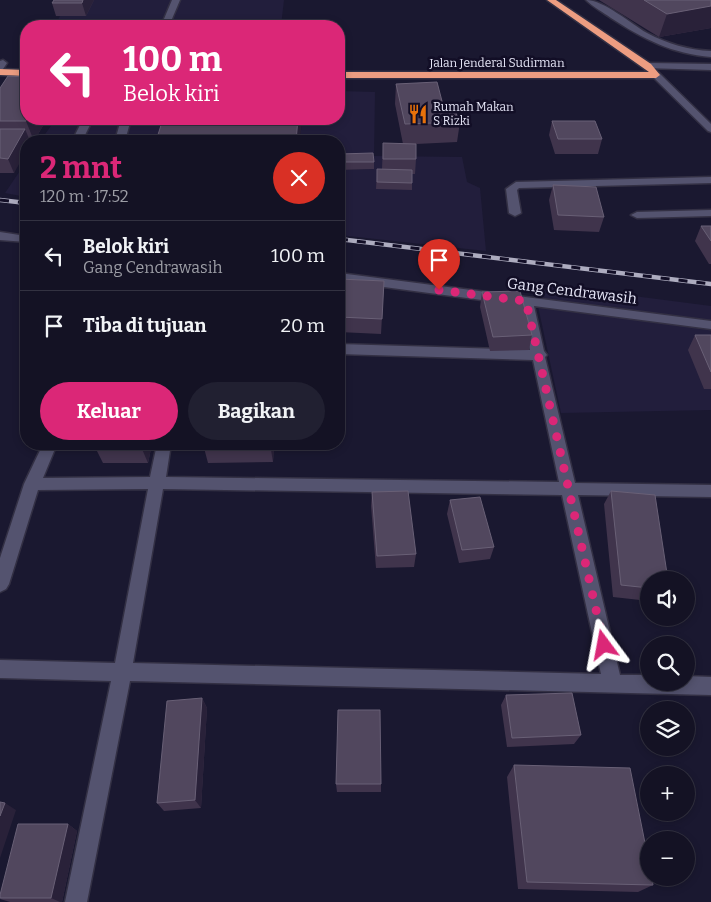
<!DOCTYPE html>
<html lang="id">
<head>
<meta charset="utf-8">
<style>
  :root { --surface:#141224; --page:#212031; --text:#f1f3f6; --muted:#9d9ea6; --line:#333241; --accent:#db2777 }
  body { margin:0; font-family:Bitter,serif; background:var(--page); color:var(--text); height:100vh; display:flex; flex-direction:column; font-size:19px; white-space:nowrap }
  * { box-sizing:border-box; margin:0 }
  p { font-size:16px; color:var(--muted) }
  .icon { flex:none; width:28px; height:28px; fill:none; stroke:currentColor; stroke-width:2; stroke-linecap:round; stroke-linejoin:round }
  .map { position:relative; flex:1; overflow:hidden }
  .drawer { position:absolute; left:20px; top:135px; width:325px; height:315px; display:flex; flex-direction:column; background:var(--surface); border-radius:20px; box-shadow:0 2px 8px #0003,0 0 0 1px var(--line) }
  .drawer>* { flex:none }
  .hud { position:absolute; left:20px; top:20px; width:325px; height:105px; border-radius:20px; box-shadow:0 2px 8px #0003,0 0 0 1px var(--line); background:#db2777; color:#fff; overflow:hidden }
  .controls { position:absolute; left:640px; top:571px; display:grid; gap:10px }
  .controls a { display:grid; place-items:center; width:55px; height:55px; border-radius:50%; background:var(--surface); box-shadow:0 2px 8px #0003,0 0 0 1px var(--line); font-size:25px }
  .pin { position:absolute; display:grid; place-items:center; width:42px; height:42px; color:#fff; margin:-51px -21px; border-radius:50% 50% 50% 0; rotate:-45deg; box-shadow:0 0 5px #0007 }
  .pin .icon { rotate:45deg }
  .me { position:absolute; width:55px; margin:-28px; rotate:347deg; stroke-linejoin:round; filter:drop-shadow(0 0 4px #0008) }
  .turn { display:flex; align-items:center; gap:18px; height:105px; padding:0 20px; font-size:22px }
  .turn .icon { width:65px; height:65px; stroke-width:2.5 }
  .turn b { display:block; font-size:35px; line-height:42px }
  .round { display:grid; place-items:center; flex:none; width:52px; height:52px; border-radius:26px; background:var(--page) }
  .head { display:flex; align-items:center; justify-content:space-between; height:85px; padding:0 20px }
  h1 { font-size:30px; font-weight:700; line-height:38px; color:var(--accent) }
  .action { display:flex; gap:10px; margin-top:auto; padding:10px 20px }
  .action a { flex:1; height:58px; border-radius:30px; background:var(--accent); color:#fff; font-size:20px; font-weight:700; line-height:58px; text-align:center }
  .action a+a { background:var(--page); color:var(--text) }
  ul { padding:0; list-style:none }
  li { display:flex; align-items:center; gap:15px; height:70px; padding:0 20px; border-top:1px solid var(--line) }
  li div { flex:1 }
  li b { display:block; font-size:19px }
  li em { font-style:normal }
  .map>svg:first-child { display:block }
  .built { fill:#221e3c }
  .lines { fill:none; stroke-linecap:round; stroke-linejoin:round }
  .lane-casing { stroke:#333044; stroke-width:3 }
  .street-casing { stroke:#333044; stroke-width:3 }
  .secondary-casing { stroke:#333044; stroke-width:3 }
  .highway-casing { stroke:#333044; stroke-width:3 }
  .lane { fill:#54536f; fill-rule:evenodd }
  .street { fill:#54536f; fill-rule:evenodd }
  .secondary { fill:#54536f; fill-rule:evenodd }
  .highway { fill:#ed9d81; fill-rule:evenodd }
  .rail-casing { stroke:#adacbf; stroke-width:4.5 }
  .rail { stroke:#120e26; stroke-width:3; stroke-dasharray:9; stroke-linecap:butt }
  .wall { fill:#40344c }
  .shaded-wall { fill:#292139 }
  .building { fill:#51475e; stroke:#696076 }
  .route { stroke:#db2777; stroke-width:9; stroke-dasharray:0 16.2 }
  .labels { text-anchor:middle; stroke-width:5; stroke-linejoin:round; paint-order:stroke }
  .far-street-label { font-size:12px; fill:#e6e6f7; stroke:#120e26 }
  .far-poi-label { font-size:12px; fill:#e6e6f7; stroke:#120e26; text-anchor:start }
  .street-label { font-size:15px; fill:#e6e6f7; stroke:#120e26 }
</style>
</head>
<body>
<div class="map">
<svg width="711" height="902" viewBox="0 0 711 902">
  <rect width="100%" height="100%" fill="#1a1830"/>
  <path class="built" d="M68,0H284L281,26H55Z
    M339,91L375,92L374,156L462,157L467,182L480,188L486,251L339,235V170L373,169L339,161V141H300L302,119H339Z
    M56,119H175L169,141H40Z
    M26,162V197L5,193Z
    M533,283L711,306V410L561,413Z"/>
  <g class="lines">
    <defs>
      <path id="lane" d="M172,0H180L169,26H161Z
        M586,0C604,0 631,24 647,33C668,44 688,50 711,51V57C673,54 643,39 611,18C603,12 593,7 586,0Z
        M3,60L7,63L3,69L0,70V61Z
        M83,119H93L82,141H72Z
        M121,119H131L125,141H115Z"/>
      <path id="street" d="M711,177V183L519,188L517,190L521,213L515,216L509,213L506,189L516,182Z
        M711,210V216L637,218L631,215L637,212Z
        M0,232L26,236V242L0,240Z
        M339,273L711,321V329L534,306L544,351L547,355L545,357L575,483L711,485V497L578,495L620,675H649V682H686V676L711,677V695L130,681L87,902H65L111,681L0,678V660L115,663L148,489L38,490L9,584L6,589L0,592V558L24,484L43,444H57L43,478L150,477L157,444H171L166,477L559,482L533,360L339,354V344L530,350L520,305L339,281ZM163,489L562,495L601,674L133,663Z"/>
      <path id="secondary" d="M648,63L711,64V70L645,68L644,66Z
        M656,72L659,73L711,124V132L708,131L653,77L652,75Z"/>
      <path id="highway" d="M547,0H556L651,64L660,75L656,78H339V72H649Z
        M0,69L26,70V76L0,75Z"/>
    </defs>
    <use href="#lane" class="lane-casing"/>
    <use href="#street" class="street-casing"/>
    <use href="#secondary" class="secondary-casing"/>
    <use href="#highway" class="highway-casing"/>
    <use href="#lane" class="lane"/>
    <use href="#street" class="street"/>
    <use href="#secondary" class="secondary"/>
    <use href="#highway" class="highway"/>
    <defs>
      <path id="rail" d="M0,200L26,203
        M339,239L711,284"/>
    </defs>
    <use href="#rail" class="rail-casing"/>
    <use href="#rail" class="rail"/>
  </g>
  <path class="wall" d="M54,0H94L86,16H56L52,3Z
    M599,0H711V28L659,37Z
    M396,84L443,105L460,122L457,142L416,144V159L415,174H412V190L376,189L377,169H382L383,143L403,144L395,104Z
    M0,88L26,119H47L34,141H26L14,173H0Z
    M552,121L602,139L598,154H555L549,135Z
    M339,154L374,162V169L339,170Z
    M553,185L604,217L599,232L554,230L549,200Z
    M701,226H711V264H709L695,241Z
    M339,279L384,281L381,334L339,332Z
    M482,292L532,335L529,350L490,351L480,307Z
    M695,335H711V389H704L688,350Z
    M152,444L148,463H103L96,449Z
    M203,444H274L273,462L208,463Z
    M611,491L649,580V601L613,597L604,504Z
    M372,492L416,554L414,567L376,568L371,506Z
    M450,500L494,547L490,559L459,563L447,514Z
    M506,695L581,735L574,744L507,747L501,705Z
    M202,698L207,708L201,808L164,811L157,803Z
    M514,765L653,885L638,892L518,889L507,777Z
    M336,784H381V792H337Z
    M68,824L77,831L62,902H10L0,899Z"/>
  <path class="shaded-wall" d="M83,0H94L86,16L82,3Z
    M711,6V28L659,37L667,14Z
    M27,119H47L34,141L26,121Z
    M298,119H302L300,141H296Z
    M25,129L30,141H26V152L14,173L8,159Z
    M144,444H152L148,463L142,449Z
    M270,444H274L273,462Z
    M202,698L207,708L201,808L195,800Z
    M5,803L16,810L0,858V816Z
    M68,824L77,831L62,902H60L51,898Z"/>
  <path class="building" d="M54,0H83L82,3H52Z
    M644,0H711V6L667,14Z
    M8,76L26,77V119H27L26,121H0V88Z
    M437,82L443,105L452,104L460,122L405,124L396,84Z
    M163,119H298L296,141H156Z
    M552,121H595L602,139H558Z
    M0,129H25L8,159L0,158Z
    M383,143L416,144V159H383Z
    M373,153L374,162H339V154Z
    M377,169L412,170V183L377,182Z
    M553,185L596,187L604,217L558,215Z
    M701,226H711V241Z
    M339,279L384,281L382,319L339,317Z
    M520,291L532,335L493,337L482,292Z
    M695,335H711V372Z
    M98,444H144L142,449H96Z
    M408,491L416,554L377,556L372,492Z
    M611,491L655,495L668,580H649V588L621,585Z
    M480,497L494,547L462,550L450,500Z
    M572,693L581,735L512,738L506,695Z
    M202,698L195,800L157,803L167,701Z
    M338,710H380L381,784H336Z
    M514,765L630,768L649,863V878H652L653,885L527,882Z
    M0,802L5,803L0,816Z
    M18,824H68L51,898H0V895Z"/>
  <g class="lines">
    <path class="route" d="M439,290L526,301L604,645"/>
  </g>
  <defs>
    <symbol id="restaurant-bare" viewBox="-9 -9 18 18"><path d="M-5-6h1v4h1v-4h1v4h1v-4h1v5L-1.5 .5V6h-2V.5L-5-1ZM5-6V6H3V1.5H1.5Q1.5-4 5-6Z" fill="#e8710a" stroke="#120e26" stroke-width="2.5" paint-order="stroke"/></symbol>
  </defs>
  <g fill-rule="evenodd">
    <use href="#restaurant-bare" x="404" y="100" width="28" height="28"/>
  </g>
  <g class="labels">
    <g class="far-street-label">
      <text x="497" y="67">Jalan Jenderal Sudirman</text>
    </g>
    <g class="far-poi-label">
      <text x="433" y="111">Rumah Makan<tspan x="433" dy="14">S Rizki</tspan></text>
    </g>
    <g class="street-label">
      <text transform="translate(572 291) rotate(7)" y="5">Gang Cendrawasih</text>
    </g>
  </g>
</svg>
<div class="controls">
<a><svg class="icon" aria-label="sound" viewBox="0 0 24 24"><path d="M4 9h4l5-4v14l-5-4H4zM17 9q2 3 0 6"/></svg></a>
<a><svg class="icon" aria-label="search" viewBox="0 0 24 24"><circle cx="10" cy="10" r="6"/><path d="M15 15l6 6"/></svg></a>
<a><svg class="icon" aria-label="layers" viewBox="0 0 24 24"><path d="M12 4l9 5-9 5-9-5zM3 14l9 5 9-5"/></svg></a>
<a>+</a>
<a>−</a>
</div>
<div class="pin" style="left:439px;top:290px;background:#d93025"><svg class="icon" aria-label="arrive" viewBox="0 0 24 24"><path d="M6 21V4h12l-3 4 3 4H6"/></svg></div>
<svg class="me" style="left:604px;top:645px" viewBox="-20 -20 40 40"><path d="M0-17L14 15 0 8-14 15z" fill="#db2777" stroke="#fff" stroke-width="4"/></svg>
<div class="hud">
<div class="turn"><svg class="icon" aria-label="left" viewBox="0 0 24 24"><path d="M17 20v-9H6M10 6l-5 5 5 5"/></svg><div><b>100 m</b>Belok kiri</div></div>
</div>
<section class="drawer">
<div class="head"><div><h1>2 mnt</h1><p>120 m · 17:52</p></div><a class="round" style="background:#d93025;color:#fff"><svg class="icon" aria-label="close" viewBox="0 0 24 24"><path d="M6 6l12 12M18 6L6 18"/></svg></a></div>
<ul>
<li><svg class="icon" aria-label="left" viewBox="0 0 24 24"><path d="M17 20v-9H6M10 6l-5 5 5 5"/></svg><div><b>Belok kiri</b><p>Gang Cendrawasih</p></div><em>100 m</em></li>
<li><svg class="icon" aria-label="arrive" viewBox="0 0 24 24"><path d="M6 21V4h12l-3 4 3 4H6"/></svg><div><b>Tiba di tujuan</b></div><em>20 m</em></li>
</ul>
<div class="action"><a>Keluar</a><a>Bagikan</a></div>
</section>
</div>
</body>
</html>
